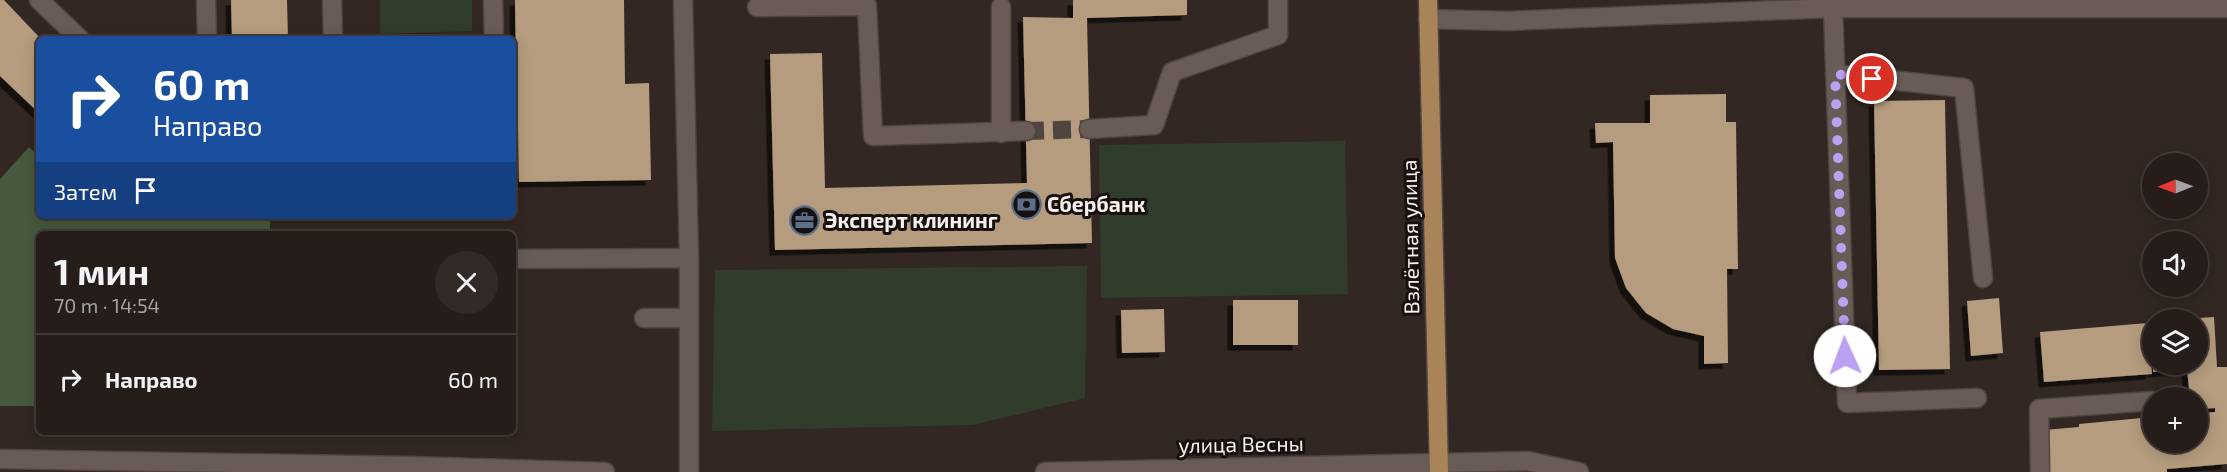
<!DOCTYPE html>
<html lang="ru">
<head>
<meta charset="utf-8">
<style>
  :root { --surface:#261d1a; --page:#322a27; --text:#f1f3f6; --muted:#a4a2a2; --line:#423b39 }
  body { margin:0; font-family:"Exo 2",sans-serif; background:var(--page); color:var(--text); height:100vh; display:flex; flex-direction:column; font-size:22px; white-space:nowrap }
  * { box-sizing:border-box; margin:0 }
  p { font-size:20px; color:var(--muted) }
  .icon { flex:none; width:33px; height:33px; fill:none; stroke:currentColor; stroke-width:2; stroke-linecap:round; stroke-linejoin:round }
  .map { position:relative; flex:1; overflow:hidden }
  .sheet { position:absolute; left:36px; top:231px; width:480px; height:204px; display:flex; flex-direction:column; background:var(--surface); border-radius:9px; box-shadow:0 3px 15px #0003,0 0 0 2px var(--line) }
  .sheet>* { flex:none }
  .hud { position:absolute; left:36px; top:36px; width:480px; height:183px; border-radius:9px; box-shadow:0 3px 15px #0003,0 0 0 2px var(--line); background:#1a4fa0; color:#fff; overflow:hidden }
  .needle { width:39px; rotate:269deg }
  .tools { position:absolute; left:2142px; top:153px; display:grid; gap:12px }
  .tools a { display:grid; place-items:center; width:66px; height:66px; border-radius:50%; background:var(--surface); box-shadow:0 3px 15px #0003,0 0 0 2px var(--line); font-size:30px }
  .pin { position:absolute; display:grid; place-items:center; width:51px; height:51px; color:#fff; margin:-26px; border:3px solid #fff; border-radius:50%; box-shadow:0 2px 6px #0007 }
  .me { position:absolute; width:66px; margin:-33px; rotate:358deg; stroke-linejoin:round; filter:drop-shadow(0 0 4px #0008) }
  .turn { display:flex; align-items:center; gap:21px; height:126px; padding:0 18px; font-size:27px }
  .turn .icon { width:78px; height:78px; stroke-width:2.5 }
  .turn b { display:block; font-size:42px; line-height:51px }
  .then { display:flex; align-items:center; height:57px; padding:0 18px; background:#0003; gap:12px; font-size:22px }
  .round { display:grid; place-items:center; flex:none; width:63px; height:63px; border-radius:32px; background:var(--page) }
  .head { display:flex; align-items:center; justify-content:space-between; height:102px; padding:0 18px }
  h1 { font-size:36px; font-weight:700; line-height:45px }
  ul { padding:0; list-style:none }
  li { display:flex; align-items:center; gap:18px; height:90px; padding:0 18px; border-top:2px solid var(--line) }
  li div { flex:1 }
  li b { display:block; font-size:22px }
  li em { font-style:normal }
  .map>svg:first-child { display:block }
  .green { fill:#313d2b }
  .forest { fill:#475a3d }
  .building { fill:#b59c7e; filter:url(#shadow) }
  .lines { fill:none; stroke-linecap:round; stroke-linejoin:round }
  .minor-tunnel { stroke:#504540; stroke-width:18; stroke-dasharray:18 9; stroke-linecap:butt }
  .minor-casing { stroke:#4e4642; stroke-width:21 }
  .major-casing { stroke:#4e4642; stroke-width:21 }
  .minor { stroke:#695c57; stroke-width:18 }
  .major { stroke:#aa8459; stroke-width:18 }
  .route { stroke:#bca0f2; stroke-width:10; stroke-dasharray:0 18 }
  .labels { text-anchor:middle; stroke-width:6; stroke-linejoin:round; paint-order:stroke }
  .poi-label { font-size:21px; font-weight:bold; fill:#f7efec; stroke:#16110f; text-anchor:start }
  .street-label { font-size:21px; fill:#f7efec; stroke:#16110f }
</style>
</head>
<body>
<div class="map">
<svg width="2227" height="472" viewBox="0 0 2227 472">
  <defs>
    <filter id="shadow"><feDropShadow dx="-5.5" dy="5.5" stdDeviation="0" flood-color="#0009"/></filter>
  </defs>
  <rect width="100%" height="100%" fill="#322722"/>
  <path class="green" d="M380,0H472V31L380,34Z
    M1345,141L1348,294L1101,298L1099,145Z
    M1087,266L1085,398L973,425L712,431L715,270Z"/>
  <path class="forest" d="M29,147L39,156V216H106L270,221V234H39V406H0V179Z"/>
  <path class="building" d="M0,0H4L41,39H39V113L0,76Z
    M231,0H287L288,39H232Z
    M515,0H624L625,84L649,83L651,180L519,182L518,123H513V66H516Z
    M1073,0H1187V15L1087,18L1092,243L775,250L770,54L822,53L825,188L1027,183L1023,17L1073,18Z
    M1726,94V122H1736L1738,269H1727L1728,363L1704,364V336L1673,329L1646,313L1626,288L1615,258L1613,142L1596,143L1595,123H1650V95Z
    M1945,100L1950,369L1879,370L1874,101Z
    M1999,298L2003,353L1971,356L1967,301Z
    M1233,300H1298V345H1233Z
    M1164,309L1165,352L1122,353L1121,310Z
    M2214,317L2217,367H2227V464L2167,469V472H2048L2044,430L2079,427V424L2152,417V442H2198V413L2215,412V408L2202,409L2201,400H2198V398H2190L2187,369L2153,372V364H2198V318Z
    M2148,323L2152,374L2044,382L2040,332Z"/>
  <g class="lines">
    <path class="minor-tunnel" d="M1026,131L1089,129"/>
    <defs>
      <path id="minor" d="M39,0L80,39
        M206,0L207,39
        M332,0L333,39
        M493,0L494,39
        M683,0L689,258V472
        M757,7L867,6L873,136L1026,131
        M1001,7V133
        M1833,8L1847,403L1977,398
        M1428,19L1507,21L1833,8H2227
        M1835,74L1964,88L1983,278
        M1089,129L1154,125L1172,72L1278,35V0
        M513,259L689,258
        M644,318H689
        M0,459L408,466L605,472
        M1045,472L1528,461L1579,472
        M2040,472L2039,409L2152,401"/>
      <path id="major" d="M1428,0L1439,472"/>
    </defs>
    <use href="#minor" class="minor-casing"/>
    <use href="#major" class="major-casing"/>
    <use href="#minor" class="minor"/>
    <use href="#major" class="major"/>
  </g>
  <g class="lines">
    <path class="route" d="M1845,356L1835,74L1872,79"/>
  </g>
  <defs>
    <symbol id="bank-ring" viewBox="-11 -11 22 22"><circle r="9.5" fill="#16110f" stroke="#5c6f8a" stroke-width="1.5"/><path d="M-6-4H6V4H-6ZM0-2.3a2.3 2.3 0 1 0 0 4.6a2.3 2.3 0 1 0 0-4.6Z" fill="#5c6f8a"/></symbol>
    <symbol id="office-ring" viewBox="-11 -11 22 22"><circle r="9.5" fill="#16110f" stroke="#5c6f8a" stroke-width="1.5"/><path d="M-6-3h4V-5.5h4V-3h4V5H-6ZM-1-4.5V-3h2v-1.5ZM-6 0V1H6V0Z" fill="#5c6f8a"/></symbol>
  </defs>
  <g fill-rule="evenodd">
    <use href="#bank-ring" x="1010" y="188" width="33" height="33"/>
    <use href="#office-ring" x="788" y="204" width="33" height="33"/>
  </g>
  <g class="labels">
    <g class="poi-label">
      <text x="1047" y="212">Сбербанк</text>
      <text x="825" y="228">Эксперт клининг</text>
    </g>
    <g class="street-label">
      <text transform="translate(1411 237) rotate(-91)" y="7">Взлётная улица</text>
      <text transform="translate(1241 445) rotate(-1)" y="7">улица Весны</text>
    </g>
  </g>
</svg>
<div class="tools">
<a><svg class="needle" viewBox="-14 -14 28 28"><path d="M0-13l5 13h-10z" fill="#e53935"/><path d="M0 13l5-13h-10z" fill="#a4a2a2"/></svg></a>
<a><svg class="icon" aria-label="sound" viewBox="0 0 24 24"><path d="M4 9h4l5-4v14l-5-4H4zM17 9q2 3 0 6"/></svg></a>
<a><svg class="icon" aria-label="layers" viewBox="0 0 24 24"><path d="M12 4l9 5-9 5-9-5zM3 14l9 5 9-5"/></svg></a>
<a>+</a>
</div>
<div class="pin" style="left:1872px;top:79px;background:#d93025"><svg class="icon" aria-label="arrive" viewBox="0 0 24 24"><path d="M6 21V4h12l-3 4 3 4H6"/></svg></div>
<svg class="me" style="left:1845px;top:356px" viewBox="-20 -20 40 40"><circle r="19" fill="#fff"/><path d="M0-13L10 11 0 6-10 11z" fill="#bca0f2"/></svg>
<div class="hud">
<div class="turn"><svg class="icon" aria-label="right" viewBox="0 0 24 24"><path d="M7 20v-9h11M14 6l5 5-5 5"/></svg><div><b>60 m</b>Направо</div></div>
<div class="then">Затем<svg class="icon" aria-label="arrive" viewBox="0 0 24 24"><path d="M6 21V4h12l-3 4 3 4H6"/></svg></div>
</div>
<section class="sheet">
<div class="head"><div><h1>1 мин</h1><p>70 m · 14:54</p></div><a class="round"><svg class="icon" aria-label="close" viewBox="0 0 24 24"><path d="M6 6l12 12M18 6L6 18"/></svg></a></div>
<ul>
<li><svg class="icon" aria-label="right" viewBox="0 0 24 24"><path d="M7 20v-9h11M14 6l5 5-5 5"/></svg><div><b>Направо</b></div><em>60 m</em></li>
</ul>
</section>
</div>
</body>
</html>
